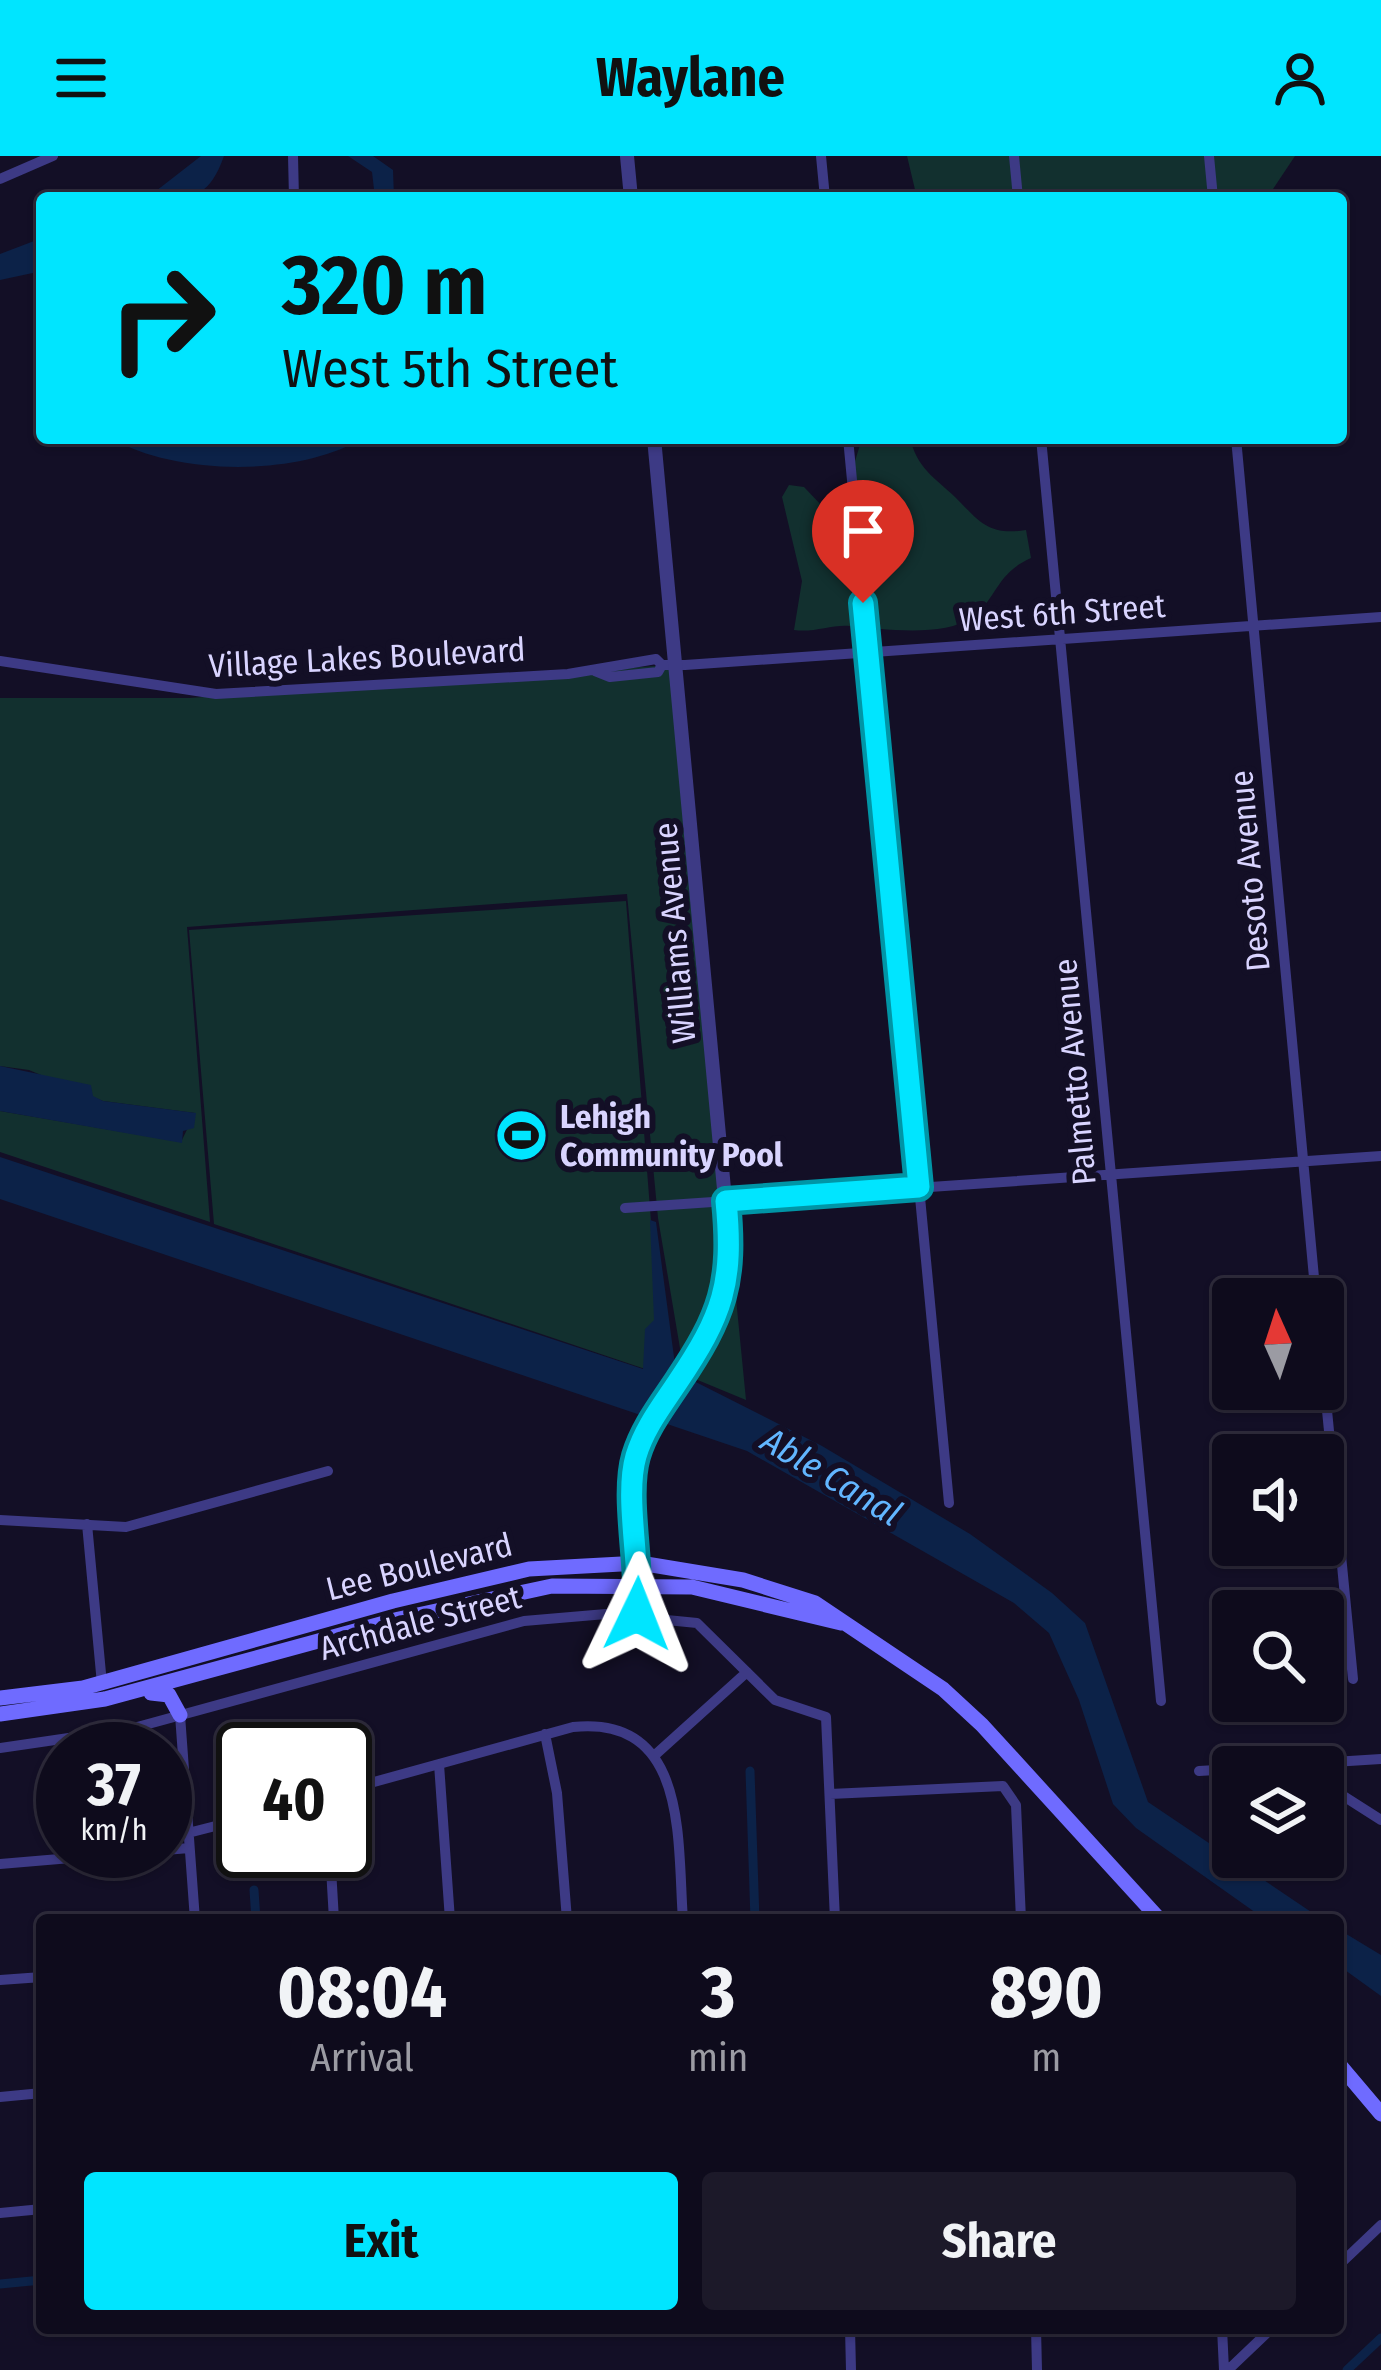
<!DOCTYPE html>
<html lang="en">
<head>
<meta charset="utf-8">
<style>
  :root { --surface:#0e0b1c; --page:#1c1929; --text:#f1f3f6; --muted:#9b9ba3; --line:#2e2b3b; --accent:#00e5ff }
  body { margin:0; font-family:"Fira Sans Condensed",sans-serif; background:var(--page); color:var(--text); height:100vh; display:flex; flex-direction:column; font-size:45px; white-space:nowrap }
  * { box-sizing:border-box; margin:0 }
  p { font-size:39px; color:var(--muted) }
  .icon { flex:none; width:66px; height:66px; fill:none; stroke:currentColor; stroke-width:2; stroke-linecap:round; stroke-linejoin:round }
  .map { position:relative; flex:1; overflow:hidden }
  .sheet { position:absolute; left:36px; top:1758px; width:1308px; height:420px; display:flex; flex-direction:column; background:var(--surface); border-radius:12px; box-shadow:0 3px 9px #0004,0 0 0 3px var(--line) }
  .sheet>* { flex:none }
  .top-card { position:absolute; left:36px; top:36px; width:1311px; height:252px; border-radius:12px; box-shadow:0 3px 9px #0004,0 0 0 3px var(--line); background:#00e5ff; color:#111; overflow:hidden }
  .needle { width:78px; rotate:357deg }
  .tools { position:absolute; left:1212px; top:1122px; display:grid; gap:24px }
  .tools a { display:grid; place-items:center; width:132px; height:132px; border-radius:12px; background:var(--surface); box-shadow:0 3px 9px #0004,0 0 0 3px var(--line); font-size:60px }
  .speed { position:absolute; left:36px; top:1566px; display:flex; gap:24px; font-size:60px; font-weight:700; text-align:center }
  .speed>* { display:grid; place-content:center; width:156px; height:156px; border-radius:50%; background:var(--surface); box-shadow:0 3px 9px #0004,0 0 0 3px var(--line); line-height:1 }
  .speed small { font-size:30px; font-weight:400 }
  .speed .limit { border:6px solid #111; border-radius:18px; background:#fff; color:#111 }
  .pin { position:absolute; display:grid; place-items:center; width:102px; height:102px; color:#fff; margin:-123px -51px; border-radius:50% 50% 50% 0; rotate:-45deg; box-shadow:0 0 12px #0007 }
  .pin .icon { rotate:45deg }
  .me { position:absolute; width:132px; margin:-66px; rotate:2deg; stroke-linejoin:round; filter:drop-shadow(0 0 9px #0008) }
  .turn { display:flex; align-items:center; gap:42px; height:252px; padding:0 48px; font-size:54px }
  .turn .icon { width:156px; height:156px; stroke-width:2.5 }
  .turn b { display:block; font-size:84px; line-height:102px }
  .eta { display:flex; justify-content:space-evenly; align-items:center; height:204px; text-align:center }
  .eta b { font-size:72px; font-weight:700; line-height:84px }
  .cta { display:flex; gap:24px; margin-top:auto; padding:24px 48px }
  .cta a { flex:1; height:138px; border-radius:12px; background:var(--accent); color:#111; font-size:48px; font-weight:700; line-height:138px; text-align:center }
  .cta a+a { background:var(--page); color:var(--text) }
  header { display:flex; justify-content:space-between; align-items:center; height:156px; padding:0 48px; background:var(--accent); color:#111; font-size:54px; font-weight:700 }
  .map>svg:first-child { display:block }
  .green { fill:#12302f }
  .water { fill:#0c2248 }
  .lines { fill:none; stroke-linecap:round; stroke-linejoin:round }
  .canal { stroke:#0c2248; stroke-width:9 }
  .minor { stroke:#3d3a85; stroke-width:10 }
  .tertiary { stroke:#3d3a85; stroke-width:14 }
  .secondary { stroke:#6f6bff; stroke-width:15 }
  .route-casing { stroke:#0095a6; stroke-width:30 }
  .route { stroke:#00e5ff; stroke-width:21 }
  .labels { text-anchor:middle; stroke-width:12; stroke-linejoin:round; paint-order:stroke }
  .street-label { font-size:33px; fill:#d9d4ff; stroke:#130f26 }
  .poi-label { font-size:33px; font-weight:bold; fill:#d9d4ff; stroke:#130f26; text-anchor:start }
  .water-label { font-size:36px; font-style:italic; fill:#62b6ff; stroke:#130f26 }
</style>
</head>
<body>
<header><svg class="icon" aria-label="menu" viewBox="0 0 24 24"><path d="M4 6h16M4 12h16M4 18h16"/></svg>Waylane<svg class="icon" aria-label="person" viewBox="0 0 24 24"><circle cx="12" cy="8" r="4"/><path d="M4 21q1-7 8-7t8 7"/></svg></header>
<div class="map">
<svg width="1381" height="2214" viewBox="0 0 1381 2214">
  <rect width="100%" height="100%" fill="#130f26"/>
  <path class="green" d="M907,0H1295L1267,42H917Z
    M862,282H910C917,312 934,321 955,341C979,365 988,380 1026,374L1031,402C995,418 998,442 972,461C944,482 882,473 850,470C833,468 814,477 794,474L802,425L782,341L789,329L804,331L824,352H841Z
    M670,509L726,1108L714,1158L682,1204L658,1062L627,738L187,771L210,1066L0,996V955L181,986L195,957L103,945L29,914L0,910V542H189Z
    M626,745L663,1219L214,1068L189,774Z
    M734,1122L746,1244L688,1220L717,1175Z"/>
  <path class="water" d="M201,0H224C208,45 191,42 147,42Z
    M348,0H373L393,14L394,42H375L372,16Z
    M42,82V115L0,124V98Z
    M111,282L196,291L363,282C299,321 175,320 111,282Z
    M0,910L91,929L93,940L103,945L196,957L194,972L183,975L182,987L0,955Z
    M535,965L538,996L507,993L504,968Z
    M0,1001L643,1213L645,1173L654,1164L650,1064L656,1066L676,1216L822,1290L970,1378L1052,1437L1085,1467L1148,1646L1323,1764H1266L1136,1672L1113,1648L1079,1544L1049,1477L1014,1447L747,1295L0,1043Z
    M1338,1773L1381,1799V1840L1338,1809Z"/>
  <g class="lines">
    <path class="canal" d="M750,1615L755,1764
      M254,1734L256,1764
      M0,2128L42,2124
      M1347,2214L1381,2182"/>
    <path class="minor" d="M293,0L294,42
      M821,0L825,42
      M1014,0L1018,42
      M1209,0L1213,42
      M0,23L53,0
      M848,282L949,1347
      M1041,282L1161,1545
      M1236,282L1316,1143
      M0,505L216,538L568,518L656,503L662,509H685L1381,461
      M595,515L610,521L658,516L662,509
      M625,1052L1381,1000
      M1323,1213L1353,1523
      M0,1364L126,1371L328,1315
      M87,1368L102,1528
      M180,1559L195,1764
      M545,1578L557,1637L567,1764
      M0,1592L130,1573L524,1465L606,1458L697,1467L775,1544L826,1561L835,1764
      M655,1599L747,1516
      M439,1608L450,1764
      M1255,1611L1381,1603
      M1199,1615L1233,1613
      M1323,1627L1381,1664
      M345,1634L573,1571C689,1559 677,1685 683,1764
      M830,1638L1003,1630L1016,1649L1021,1764
      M188,1677L243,1663
      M330,1695L334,1764
      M0,1708L189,1692
      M0,1824L42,1821
      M0,1941L42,1937
      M0,2057L42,2053
      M1338,2110L1381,2069
      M850,2172L851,2214
      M1036,2172L1037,2214
      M1222,2172L1224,2214
      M1228,2214L1272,2172"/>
    <path class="tertiary" d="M627,0L631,42
      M637,1458C641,1404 622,1342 639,1291C661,1224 724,1183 731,1108L654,282"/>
    <path class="secondary" d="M151,1537L169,1539L180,1559
      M0,1542L83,1532L393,1445L529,1413L640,1407L743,1424L815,1447L943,1533L982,1569L1160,1764
      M0,1558L105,1543L399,1463L552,1430L692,1431L841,1467
      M1338,1907L1381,1958"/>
  </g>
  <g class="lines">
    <defs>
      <path id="route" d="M637,1458C641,1410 624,1341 636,1300C644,1273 661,1251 677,1227C723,1159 734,1127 726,1045L919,1031L863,447"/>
    </defs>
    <use href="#route" class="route-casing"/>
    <use href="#route" class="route"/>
  </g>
  <defs>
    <symbol id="stadium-disc" viewBox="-11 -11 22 22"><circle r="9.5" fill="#00e5ff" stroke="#130f26"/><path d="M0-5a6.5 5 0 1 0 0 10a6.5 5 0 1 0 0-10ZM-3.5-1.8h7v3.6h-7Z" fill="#111"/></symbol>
  </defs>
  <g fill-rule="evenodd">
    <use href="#stadium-disc" x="492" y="950" width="59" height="59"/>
  </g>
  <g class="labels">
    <g class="street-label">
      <text transform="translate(1062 456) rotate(-4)" y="12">West 6th Street</text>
      <text transform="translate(367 501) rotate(-3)" y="12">Village Lakes Boulevard</text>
      <text transform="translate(1249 715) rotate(-95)" y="12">Desoto Avenue</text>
      <text transform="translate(674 777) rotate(-95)" y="12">Williams Avenue</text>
      <text transform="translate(1074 916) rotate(-95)" y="12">Palmetto Avenue</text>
      <text transform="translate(419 1410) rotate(-14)" y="12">Lee Boulevard</text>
      <text transform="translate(420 1466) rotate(-15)" y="12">Archdale Street</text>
    </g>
    <g class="poi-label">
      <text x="560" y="972">Lehigh<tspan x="560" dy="38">Community Pool</tspan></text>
    </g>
    <g class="water-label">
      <text transform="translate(832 1320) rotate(31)" y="13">Able Canal</text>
    </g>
  </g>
</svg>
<div class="tools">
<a><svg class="needle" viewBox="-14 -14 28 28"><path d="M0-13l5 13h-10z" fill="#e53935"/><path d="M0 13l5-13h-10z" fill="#9b9ba3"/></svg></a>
<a><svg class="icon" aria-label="sound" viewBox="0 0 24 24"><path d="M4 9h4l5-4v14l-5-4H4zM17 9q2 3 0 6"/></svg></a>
<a><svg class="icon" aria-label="search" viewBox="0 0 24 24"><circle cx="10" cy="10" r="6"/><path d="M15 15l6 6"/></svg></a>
<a><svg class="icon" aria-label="layers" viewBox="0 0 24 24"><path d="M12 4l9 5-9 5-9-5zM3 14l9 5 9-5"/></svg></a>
</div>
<div class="speed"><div>37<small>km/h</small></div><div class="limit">40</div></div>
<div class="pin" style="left:863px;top:447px;background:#d93025"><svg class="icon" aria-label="arrive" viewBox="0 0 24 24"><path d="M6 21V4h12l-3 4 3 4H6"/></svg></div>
<svg class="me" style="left:637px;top:1458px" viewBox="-20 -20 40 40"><path d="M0-17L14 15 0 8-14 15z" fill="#00e5ff" stroke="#fff" stroke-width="4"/></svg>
<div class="top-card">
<div class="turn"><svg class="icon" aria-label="right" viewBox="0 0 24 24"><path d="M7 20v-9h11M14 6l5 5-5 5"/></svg><div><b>320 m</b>West 5th Street</div></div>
</div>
<section class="sheet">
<div class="eta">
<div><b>08:04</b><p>Arrival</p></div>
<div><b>3</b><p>min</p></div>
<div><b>890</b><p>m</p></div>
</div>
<div class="cta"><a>Exit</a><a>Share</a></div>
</section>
</div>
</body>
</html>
